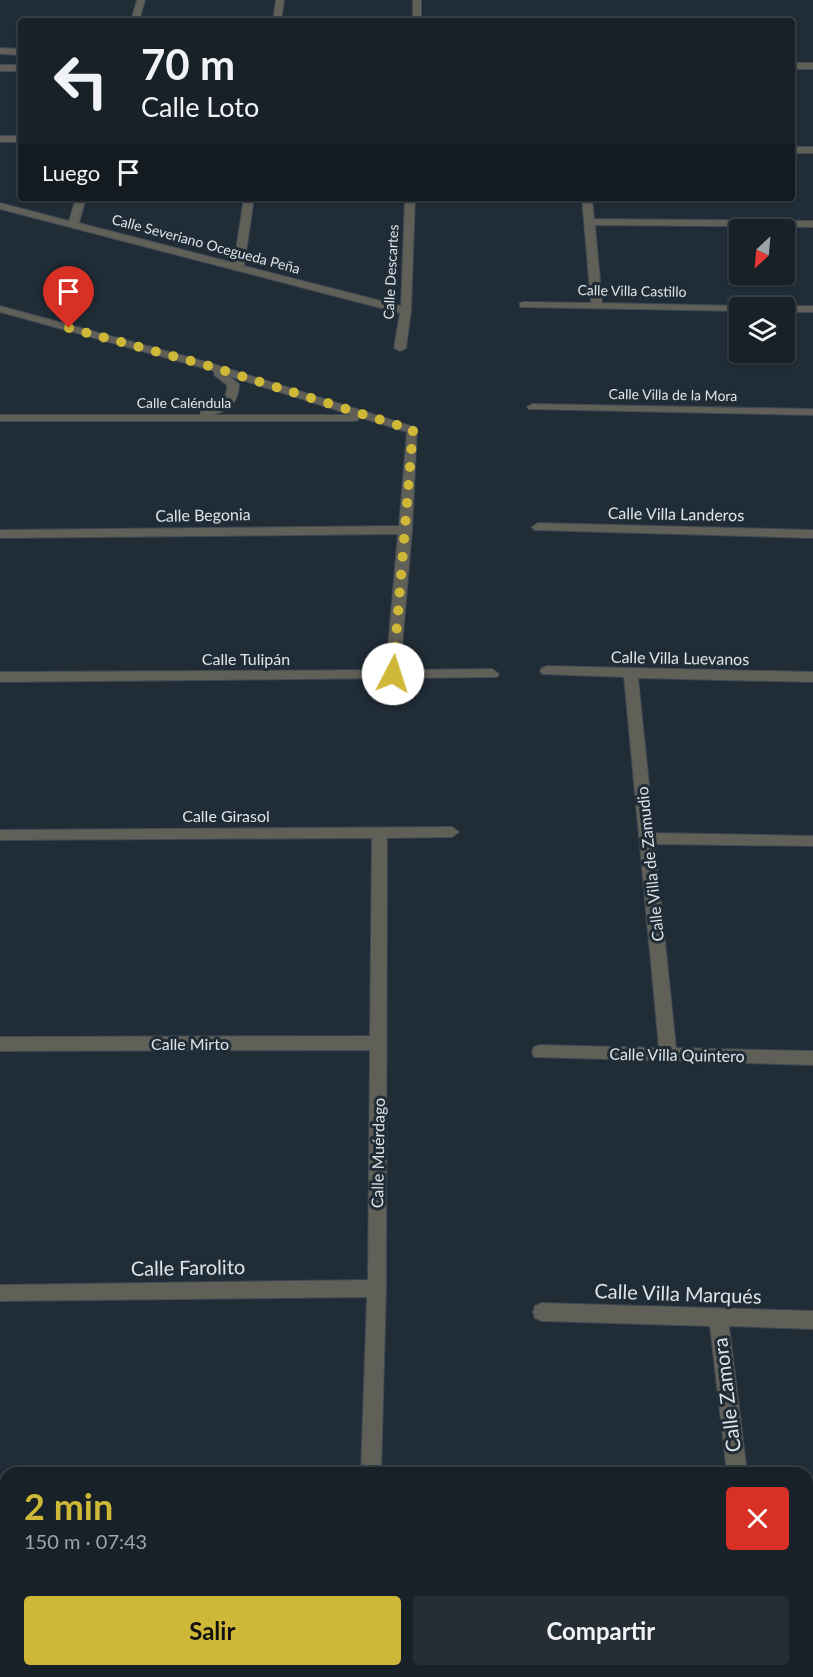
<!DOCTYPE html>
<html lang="es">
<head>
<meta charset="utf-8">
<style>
  :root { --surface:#182128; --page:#252e34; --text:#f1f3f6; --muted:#9fa3a8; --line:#363e45; --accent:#cfb837 }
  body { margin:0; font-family:Lato,sans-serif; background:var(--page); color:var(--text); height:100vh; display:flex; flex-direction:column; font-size:22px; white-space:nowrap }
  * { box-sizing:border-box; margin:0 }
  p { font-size:20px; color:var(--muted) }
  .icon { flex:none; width:33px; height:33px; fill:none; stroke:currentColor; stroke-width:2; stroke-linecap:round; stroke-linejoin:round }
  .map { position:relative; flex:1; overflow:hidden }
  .side { position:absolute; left:0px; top:1467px; width:813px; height:210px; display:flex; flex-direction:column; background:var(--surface); border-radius:18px 18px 0 0; box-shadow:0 2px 4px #0004,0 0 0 2px var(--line) }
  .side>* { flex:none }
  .guide { position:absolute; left:18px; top:18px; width:777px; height:183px; border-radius:6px; box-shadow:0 2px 4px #0004,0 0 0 2px var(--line); background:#182128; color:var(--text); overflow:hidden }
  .needle { width:39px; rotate:206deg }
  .buttons { position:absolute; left:729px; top:219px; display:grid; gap:12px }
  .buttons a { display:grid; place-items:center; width:66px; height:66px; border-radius:6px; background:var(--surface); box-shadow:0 2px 4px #0004,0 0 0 2px var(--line); font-size:30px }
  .pin { position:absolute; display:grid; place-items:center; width:51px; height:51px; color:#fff; margin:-62px -26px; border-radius:50% 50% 50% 0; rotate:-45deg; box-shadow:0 0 6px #0007 }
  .pin .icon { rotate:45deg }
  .me { position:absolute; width:66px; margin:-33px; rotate:5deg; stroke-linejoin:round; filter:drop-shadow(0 0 4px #0008) }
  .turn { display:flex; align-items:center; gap:21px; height:126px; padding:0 24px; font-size:27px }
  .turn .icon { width:78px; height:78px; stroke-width:2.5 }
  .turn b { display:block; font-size:42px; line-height:51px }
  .then { display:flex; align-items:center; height:57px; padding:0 24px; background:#0003; gap:12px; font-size:22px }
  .round { display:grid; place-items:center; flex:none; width:63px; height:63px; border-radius:6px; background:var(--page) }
  .headline { display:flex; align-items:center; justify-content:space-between; height:102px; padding:0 24px }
  h1 { font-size:36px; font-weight:700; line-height:45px; color:var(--accent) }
  .action { display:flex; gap:12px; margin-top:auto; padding:12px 24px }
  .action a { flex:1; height:69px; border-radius:6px; background:var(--accent); color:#111; font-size:24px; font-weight:700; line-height:69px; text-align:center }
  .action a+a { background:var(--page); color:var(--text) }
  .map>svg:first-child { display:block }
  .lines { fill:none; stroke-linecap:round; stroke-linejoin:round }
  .minor-casing { stroke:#3e4953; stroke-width:2 }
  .minor { fill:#605f58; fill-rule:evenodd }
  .route { stroke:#cfb837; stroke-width:10; stroke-dasharray:0 18 }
  .labels { text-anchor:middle; stroke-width:6; stroke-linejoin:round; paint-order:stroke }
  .far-street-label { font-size:14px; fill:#dce4ea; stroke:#202c36 }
  .street-label { font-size:16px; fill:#dce4ea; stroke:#202c36 }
  .near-street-label { font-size:20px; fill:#dce4ea; stroke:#202c36 }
</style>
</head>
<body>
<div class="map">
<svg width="813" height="1677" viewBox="0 0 813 1677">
  <rect width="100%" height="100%" fill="#202c36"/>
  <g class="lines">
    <defs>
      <path id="minor" d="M137,0H145L139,21H131Z
        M276,0H284L281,21H273Z
        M413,0H421V21H413Z
        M0,48L21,49V55L0,54Z
        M792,63H813V69H792Z
        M0,65H21V71H0Z
        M0,136H21V142H0Z
        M792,147H813V153H792Z
        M76,198H86L79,223L234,263L244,198H254L244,266L401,306L405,198H415L411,311L406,348L400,351L394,348L400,313L0,209V203L69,221Z
        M582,198H592L594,219L813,221V227L595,225L602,303L744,306L745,308H740V311L520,307V303L524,302L591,303Z
        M0,306L210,363L417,428L412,530L400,670L492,669L499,674L497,677L0,682V672L386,670L398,534L0,538V530L399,526L407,432L359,417L358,420L354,421H0V415H200L201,411C216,407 227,402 227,385L214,375V371L0,312ZM229,376L352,415H213C229,410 239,402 239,384Z
        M784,306H813V312H784V308H780Z
        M533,404L813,409V415L529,409L527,407Z
        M538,523L813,530V538L534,530L532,527Z
        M547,666L813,672V682L638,678L654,833L813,836V846L655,844L676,1048L813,1051V1065L534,1057L532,1052L534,1047L540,1045L659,1048L624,677L542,674L540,671L542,668Z
        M452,827L459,832L452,837L387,838L386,1288L381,1473H361L367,1297L0,1301V1285L368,1280L370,1050L0,1051V1037L370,1036L372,838L0,840V830Z
        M542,1303L813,1311V1329L729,1326L747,1473H727L710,1326L542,1321L535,1318L533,1312L535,1306Z
        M0,1606H6V1628H0Z
        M807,1634H813V1656H807Z
        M354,1671H376V1677H354Z
        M747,1671H769V1677H747Z"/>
    </defs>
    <use href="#minor" class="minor-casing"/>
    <use href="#minor" class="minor"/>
  </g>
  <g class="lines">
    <path class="route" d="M69,328L206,365L413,430L393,674"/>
  </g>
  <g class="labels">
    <g class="far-street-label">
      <text transform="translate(206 244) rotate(15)" y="5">Calle Severiano Ocegueda Peña</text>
      <text transform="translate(391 272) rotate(-87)" y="5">Calle Descartes</text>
      <text transform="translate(632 291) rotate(1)" y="5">Calle Villa Castillo</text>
      <text transform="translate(673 395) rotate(1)" y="5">Calle Villa de la Mora</text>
      <text x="184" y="408">Calle Caléndula</text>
    </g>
    <g class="street-label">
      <text transform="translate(676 514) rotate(1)" y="6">Calle Villa Landeros</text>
      <text transform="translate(203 515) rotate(-1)" y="6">Calle Begonia</text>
      <text transform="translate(680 658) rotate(1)" y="6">Calle Villa Luevanos</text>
      <text x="246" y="665">Calle Tulipán</text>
      <text x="226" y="822">Calle Girasol</text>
      <text transform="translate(650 864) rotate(-96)" y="6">Calle Villa de Zamudio</text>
      <text x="190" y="1050">Calle Mirto</text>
      <text transform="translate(677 1055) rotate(1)" y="6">Calle Villa Quintero</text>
      <text transform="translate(378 1153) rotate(-89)" y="6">Calle Muérdago</text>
    </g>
    <g class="near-street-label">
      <text transform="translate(188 1268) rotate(-1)" y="7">Calle Farolito</text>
      <text transform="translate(678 1294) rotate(2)" y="7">Calle Villa Marqués</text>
      <text transform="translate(727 1395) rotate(-97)" y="7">Calle Zamora</text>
    </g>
  </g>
</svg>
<div class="buttons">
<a><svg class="needle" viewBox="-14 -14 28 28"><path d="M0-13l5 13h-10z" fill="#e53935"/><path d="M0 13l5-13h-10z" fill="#9fa3a8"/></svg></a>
<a><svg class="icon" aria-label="layers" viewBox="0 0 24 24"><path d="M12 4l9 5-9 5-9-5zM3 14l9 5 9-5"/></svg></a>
</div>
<div class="pin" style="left:69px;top:328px;background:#d93025"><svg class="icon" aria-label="arrive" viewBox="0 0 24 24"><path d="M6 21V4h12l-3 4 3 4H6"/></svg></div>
<svg class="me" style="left:393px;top:674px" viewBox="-20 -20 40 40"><circle r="19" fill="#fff"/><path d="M0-13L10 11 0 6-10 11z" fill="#cfb837"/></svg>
<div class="guide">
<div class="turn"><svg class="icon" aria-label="left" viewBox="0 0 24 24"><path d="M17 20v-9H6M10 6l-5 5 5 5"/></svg><div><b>70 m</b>Calle Loto</div></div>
<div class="then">Luego<svg class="icon" aria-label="arrive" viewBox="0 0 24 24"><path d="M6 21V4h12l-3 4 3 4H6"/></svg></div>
</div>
<section class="side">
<div class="headline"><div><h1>2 min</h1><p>150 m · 07:43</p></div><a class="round" style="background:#d93025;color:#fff"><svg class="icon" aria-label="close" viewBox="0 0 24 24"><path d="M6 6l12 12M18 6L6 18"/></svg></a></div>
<div class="action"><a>Salir</a><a>Compartir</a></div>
</section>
</div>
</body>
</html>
